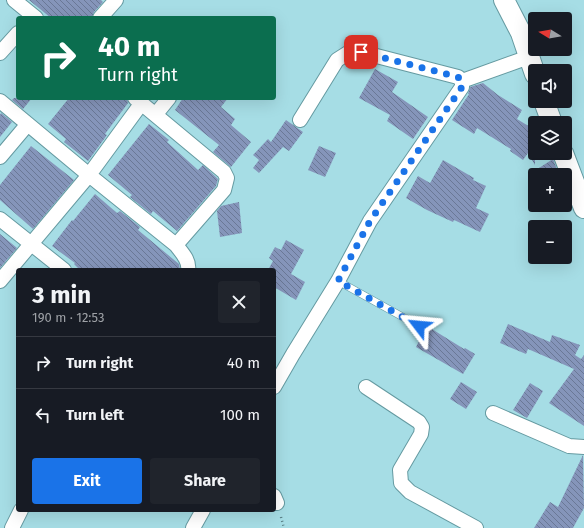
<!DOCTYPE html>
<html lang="en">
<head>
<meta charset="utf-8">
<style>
  :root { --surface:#171b24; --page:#20242c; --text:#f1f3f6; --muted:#9ea1a6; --line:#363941; --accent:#1a73e8 }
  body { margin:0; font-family:"Fira Sans",sans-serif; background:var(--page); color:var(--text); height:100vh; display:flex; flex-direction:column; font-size:15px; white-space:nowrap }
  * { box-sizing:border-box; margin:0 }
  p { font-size:13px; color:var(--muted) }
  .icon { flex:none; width:22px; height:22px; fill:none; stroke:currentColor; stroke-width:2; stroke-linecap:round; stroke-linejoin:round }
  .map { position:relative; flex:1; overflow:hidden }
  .panel { position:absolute; left:16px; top:268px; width:260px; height:244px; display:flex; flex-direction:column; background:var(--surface); border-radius:4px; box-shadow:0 4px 16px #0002 }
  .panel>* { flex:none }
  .top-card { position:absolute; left:16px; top:16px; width:260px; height:84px; border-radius:4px; box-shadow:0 4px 16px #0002; background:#0b6e4f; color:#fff; overflow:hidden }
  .needle { width:26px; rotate:281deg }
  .tools { position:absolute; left:528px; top:12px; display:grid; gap:8px }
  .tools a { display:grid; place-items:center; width:44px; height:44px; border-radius:4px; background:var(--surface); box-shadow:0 4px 16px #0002; font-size:20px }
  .pin { position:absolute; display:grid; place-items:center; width:34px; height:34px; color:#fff; margin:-17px; border-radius:8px; box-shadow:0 2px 6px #0006 }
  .me { position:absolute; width:44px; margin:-22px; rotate:299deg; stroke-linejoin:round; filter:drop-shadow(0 0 3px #0008) }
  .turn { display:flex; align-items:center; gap:14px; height:84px; padding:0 16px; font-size:18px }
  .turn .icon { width:52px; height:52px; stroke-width:2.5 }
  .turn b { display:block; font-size:28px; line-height:34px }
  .round { display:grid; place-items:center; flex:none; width:42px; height:42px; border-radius:4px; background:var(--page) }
  .summary { display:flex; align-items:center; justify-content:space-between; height:68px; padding:0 16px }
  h1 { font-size:24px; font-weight:700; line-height:30px }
  .action { display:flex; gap:8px; margin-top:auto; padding:8px 16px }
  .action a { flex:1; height:46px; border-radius:4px; background:var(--accent); color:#fff; font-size:16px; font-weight:700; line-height:46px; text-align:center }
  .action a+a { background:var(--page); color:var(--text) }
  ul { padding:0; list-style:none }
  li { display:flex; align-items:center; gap:12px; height:52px; padding:0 16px; border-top:1px solid var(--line) }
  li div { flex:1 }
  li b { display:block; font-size:15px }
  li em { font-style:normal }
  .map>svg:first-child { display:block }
  .building { fill:url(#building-back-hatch) }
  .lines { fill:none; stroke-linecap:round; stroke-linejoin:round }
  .lane-casing { stroke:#659aa1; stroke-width:8 }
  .street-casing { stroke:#659aa1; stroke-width:16 }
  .secondary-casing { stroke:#659aa1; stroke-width:22 }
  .path { stroke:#597f85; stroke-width:2.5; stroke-dasharray:1 3; stroke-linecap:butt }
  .lane { stroke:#fff; stroke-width:7 }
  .street { stroke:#fff; stroke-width:14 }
  .secondary { stroke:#fff; stroke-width:20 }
  .route { stroke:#1a73e8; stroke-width:7; stroke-dasharray:0 12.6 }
</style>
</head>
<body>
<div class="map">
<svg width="584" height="528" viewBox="0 0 584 528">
  <defs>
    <pattern id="building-back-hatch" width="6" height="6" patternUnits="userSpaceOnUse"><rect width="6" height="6" fill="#8595ba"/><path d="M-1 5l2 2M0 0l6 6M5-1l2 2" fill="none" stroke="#6a7896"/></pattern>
  </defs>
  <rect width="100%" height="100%" fill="#a6dde5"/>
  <path class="building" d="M29,0H101L103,2L94,12L92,18H51Z
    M375,69L398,82L392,92L428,117L413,139L387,121L390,115L359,98Z
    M483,83L498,95L522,110L517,119L535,130V165L528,153L523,160L510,151L511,149L477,128L474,134L452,120L469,94H468L470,87Z
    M14,98H32L23,109L12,100Z
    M69,98H127L128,103L105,134L107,135L88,161L64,142L66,139L48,124Z
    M183,98H228L221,107L235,119L231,125L251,142L231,167L213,152L219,145L175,110Z
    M1,113L12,122L0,137V115Z
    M286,120L303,132L289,151L283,147L259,173L253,168L259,160L253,155L268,139L271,142Z
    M149,124L169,140L167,142L198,170L203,165L218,179L216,186L177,231L153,211L151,214L130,197L132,195L108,175Z
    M31,146L74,180L33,229L0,200V185Z
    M319,146L336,153L325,177L308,170Z
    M553,159L559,175H528Z
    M443,160L474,178L473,180L486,186L476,208L489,214L480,232L454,220L453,222L427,210L406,198L418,176L430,183Z
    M95,194L117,213L120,211L140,227L138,230L179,264L180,270H80L74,264L75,263L52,246L72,220L73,221Z
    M239,202L242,233L220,237L217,211L221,206Z
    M0,234L17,248L0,268Z
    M286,240L304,250L291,274L305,282L296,300L274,287V270H268L273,261L269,258L275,247L281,250Z
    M508,324L550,342L552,335L580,345L575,355L581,359L584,355V426L549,403L574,369L528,349L526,354L500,343Z
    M427,326L464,349L465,348L475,354L463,374L416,347Z
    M461,382L477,392L466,409L450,399Z
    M530,383L543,391L527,418L513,410Z
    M583,455L584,508L573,528H534L550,502L558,507Z"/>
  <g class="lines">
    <defs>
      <path id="lane" d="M338,281L419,326"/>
      <path id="street" d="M14,0L36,18
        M100,18L116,0
        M0,53L18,33
        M462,81L529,57
        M0,101L89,175L141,104
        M156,114L169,98
        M0,157L27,125
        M0,219L64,270
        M176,245C181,252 190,260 188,270
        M0,281L89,175L176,245L224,190L227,178L224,172L135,98
        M274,387L293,354L338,281L370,221L462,87V81L458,77L361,52L348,53L337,60L300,120
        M366,387L419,422L422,427L421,434L400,470L401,483L410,492L476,528
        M493,413L569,446L584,447
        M274,496L277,503
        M12,528L21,510
        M193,528L203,510"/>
      <path id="secondary" d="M504,0L521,33L535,74
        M544,101L552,123
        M563,153L584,208"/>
    </defs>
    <use href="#lane" class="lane-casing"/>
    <use href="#street" class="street-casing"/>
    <use href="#secondary" class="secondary-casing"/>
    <path class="path" d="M281,517L284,528"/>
    <use href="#lane" class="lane"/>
    <use href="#street" class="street"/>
    <use href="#secondary" class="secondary"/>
  </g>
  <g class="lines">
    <path class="route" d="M361,52L458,77L462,81V87L370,221L338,281L419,326"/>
  </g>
</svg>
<div class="tools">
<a><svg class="needle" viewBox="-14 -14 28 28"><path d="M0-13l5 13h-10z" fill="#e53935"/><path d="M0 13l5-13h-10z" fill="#9ea1a6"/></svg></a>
<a><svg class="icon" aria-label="sound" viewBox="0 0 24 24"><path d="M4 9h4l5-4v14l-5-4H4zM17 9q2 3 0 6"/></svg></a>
<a><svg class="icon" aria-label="layers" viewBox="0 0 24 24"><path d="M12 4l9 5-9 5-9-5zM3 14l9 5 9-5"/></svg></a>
<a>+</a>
<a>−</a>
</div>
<div class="pin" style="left:361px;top:52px;background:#d93025"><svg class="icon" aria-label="arrive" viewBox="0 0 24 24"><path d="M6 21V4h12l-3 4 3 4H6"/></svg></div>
<svg class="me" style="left:419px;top:326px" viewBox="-20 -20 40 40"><path d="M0-17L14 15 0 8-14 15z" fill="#1a73e8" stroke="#fff" stroke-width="4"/></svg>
<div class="top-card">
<div class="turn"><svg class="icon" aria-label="right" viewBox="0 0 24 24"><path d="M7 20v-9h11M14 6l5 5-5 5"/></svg><div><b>40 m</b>Turn right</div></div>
</div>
<section class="panel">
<div class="summary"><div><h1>3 min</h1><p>190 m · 12:53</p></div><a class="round"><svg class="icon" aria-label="close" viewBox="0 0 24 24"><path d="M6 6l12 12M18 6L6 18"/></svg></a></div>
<ul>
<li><svg class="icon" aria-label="right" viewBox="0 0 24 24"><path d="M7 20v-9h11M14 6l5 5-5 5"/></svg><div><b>Turn right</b></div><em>40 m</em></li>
<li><svg class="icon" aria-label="left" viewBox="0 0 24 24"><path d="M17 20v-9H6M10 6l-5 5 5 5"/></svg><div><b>Turn left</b></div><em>100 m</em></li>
</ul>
<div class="action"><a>Exit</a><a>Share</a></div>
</section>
</div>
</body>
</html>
